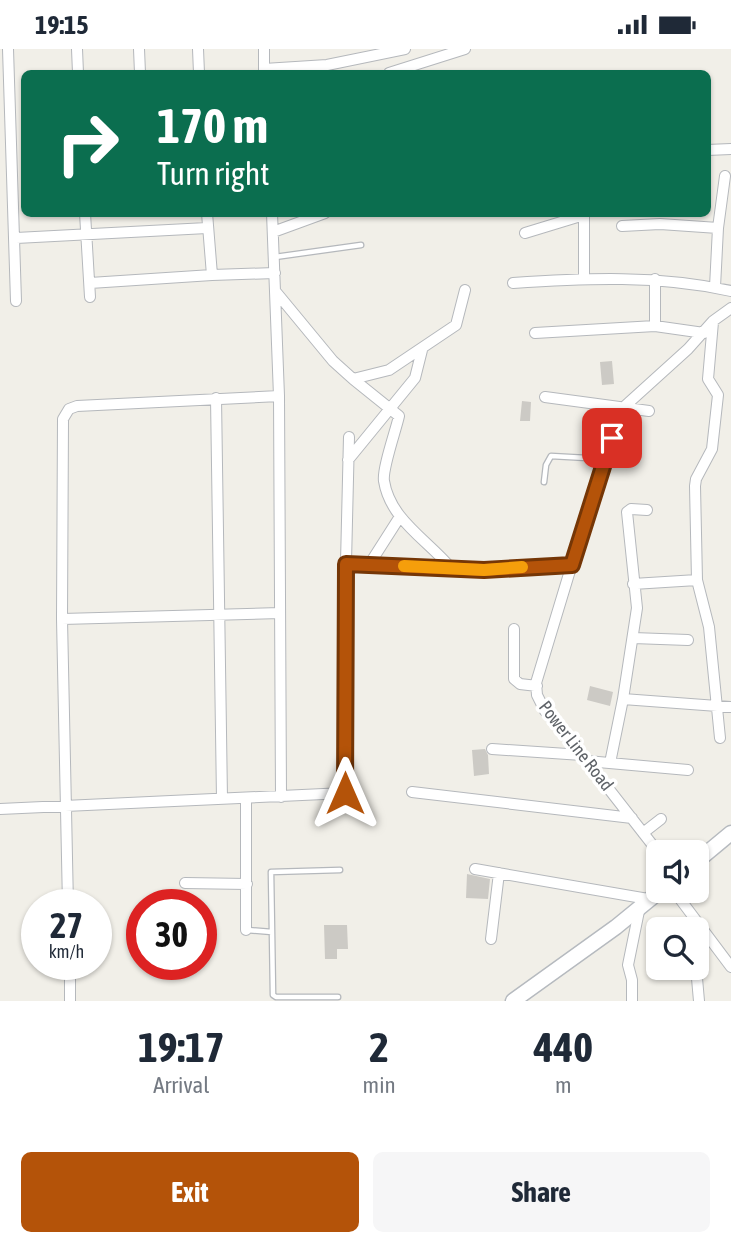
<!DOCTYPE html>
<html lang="en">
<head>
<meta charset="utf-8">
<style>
  :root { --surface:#fff; --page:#f6f6f7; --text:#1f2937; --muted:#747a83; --accent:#b45309 }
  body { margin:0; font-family:"Asap Condensed",sans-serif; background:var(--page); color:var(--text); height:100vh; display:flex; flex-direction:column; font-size:26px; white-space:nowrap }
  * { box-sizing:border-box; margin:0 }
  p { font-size:23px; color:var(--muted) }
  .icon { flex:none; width:38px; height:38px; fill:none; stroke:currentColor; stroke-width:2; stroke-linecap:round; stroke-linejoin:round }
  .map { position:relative; height:952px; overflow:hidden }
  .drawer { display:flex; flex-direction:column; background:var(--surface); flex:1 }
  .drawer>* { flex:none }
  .top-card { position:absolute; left:21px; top:21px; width:690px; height:147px; border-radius:10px; box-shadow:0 2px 5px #0004; background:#0b6e4f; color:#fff; overflow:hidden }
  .controls { position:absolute; left:646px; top:791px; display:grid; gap:14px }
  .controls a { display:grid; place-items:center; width:63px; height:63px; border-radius:10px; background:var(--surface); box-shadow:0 2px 5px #0004; font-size:35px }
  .speed { position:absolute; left:21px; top:840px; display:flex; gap:14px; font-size:35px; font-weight:700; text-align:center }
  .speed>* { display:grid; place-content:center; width:91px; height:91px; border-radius:50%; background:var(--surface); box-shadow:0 2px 5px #0004; line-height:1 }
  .speed small { font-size:18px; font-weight:400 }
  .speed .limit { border:10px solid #d22; background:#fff; color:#111 }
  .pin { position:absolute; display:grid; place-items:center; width:60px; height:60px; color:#fff; margin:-30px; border-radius:14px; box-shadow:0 4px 10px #0006 }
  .me { position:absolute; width:77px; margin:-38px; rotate:0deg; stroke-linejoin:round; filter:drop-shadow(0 0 5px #0008) }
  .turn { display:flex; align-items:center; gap:24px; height:147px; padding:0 21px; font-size:32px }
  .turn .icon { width:91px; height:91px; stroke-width:2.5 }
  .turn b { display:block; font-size:49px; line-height:60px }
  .eta { display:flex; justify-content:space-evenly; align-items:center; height:119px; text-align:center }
  .eta b { font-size:42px; font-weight:700; line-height:49px }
  .action { display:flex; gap:14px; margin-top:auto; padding:14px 21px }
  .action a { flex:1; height:80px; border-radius:10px; background:var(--accent); color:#fff; font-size:28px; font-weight:700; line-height:80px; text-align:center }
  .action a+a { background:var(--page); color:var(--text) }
  .status { display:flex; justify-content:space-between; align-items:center; height:49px; padding:0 35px; background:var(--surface); direction:ltr }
  .status svg { height:19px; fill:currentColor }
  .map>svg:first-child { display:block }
  .building { fill:#cccac5 }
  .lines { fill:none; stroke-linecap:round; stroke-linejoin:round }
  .lane-casing { stroke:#b5b8bc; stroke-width:7 }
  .street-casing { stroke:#b5b8bc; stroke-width:12 }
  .secondary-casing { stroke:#b6babf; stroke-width:17 }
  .lane { stroke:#fff; stroke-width:4.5 }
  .street { stroke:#fff; stroke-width:10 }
  .secondary { stroke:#fff; stroke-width:14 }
  .route-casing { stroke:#753606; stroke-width:18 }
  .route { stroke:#b45309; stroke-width:12 }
  .slow { stroke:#f59e0b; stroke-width:12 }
  .labels { text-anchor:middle; stroke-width:7; stroke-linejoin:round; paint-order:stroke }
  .street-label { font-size:18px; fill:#5f6368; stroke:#fff }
</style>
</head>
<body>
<div class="status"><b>19:15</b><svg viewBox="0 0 49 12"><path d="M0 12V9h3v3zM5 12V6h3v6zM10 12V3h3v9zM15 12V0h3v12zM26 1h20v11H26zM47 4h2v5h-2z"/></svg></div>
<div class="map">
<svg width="731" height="952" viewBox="0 0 731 952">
  <rect width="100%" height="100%" fill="#f1efe8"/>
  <path class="building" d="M612,312L614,335L602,336L600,313Z
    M522,352L531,353L530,372H520Z
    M590,637L613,643L610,657L587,651Z
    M485,700L488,706L489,725L474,727L472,701Z
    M467,825L490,830L488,850L466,849Z
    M324,876H347L348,900H337V910H325Z"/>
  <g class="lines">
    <defs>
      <path id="lane" d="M275,208L361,196
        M544,433L546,416L551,407L605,410
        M247,881L272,883L271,823L340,821
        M272,883L273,946L276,948H338"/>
      <path id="street" d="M8,0L16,252
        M77,0L78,24
        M139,0L140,24
        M198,0L199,24
        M264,20L327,16L405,0
        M264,24V0
        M389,24L465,0
        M707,101L731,100
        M85,164L90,248
        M207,164L212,226L275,224
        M622,177L660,175L718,179
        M273,183L325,164
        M525,184L584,166
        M16,189L207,179
        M584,229V164
        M655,230V277
        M90,234L212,226
        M513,234C587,229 658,226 731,242
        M715,238L718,179L725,127
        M276,243L333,312L353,330L389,321L456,276L465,241
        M713,273L708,330L718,346L712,400L696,430L695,437L697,531L709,578L720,689
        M535,284L655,277L704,284
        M353,330L399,367C396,381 382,420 384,432C390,470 426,490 450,518L484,521L572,516
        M279,347L281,748
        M545,348L649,362
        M216,349L222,750
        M348,411L415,329L422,301
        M346,515L450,518
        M369,516L399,469
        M633,535L697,531
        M62,570L280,564
        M514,580V630L520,635L537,637
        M633,589L688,591
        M623,650L731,658
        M492,700L582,706
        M587,712L688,721
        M610,714L623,650L637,559L627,463L631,460L647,461
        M412,743L632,769
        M0,760L345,744L344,597L349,388
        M643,784L661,770
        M658,803L587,712L545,662L537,646L536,634L575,505L625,357L688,300L713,272L731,259
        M475,820L648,850
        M185,834L247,835
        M674,842L731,918
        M68,856L62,570L63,370L69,360L77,357L279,347L272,164
        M246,881V749
        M491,890L499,824
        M70,915V952
        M696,918L699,952
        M632,952V931L628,916L640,857"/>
      <path id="secondary" d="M696,813L731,784
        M513,952L616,878L660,842"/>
    </defs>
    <use href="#lane" class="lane-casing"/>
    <use href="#street" class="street-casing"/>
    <use href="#secondary" class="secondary-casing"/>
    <use href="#lane" class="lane"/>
    <use href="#street" class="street"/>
    <use href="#secondary" class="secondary"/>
  </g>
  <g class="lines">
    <defs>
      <path id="route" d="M345,744L346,515L484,521L572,516L612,389"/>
    </defs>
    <use href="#route" class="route-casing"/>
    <use href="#route" class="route"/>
    <path class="slow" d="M404,517L484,521L522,518"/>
  </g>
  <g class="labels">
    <g class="street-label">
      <text transform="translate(576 697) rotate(52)" y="6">Power Line Road</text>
    </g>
  </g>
</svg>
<div class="controls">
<a><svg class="icon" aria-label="sound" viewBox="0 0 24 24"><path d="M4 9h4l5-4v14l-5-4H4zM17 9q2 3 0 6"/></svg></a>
<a><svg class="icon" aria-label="search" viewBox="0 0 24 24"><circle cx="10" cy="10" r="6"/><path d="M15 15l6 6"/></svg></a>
</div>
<div class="speed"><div>27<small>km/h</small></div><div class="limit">30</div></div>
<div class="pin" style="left:612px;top:389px;background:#d93025"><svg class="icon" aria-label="arrive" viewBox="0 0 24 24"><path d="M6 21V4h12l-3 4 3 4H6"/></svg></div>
<svg class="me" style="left:345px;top:744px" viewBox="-20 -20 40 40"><path d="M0-17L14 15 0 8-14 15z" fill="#b45309" stroke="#fff" stroke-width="4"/></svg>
<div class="top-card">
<div class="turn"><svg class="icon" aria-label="right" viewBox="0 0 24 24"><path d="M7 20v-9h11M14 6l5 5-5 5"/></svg><div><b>170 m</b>Turn right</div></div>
</div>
</div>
<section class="drawer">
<div class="eta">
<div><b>19:17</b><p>Arrival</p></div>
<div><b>2</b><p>min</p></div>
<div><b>440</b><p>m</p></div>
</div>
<div class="action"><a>Exit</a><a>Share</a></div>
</section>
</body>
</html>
